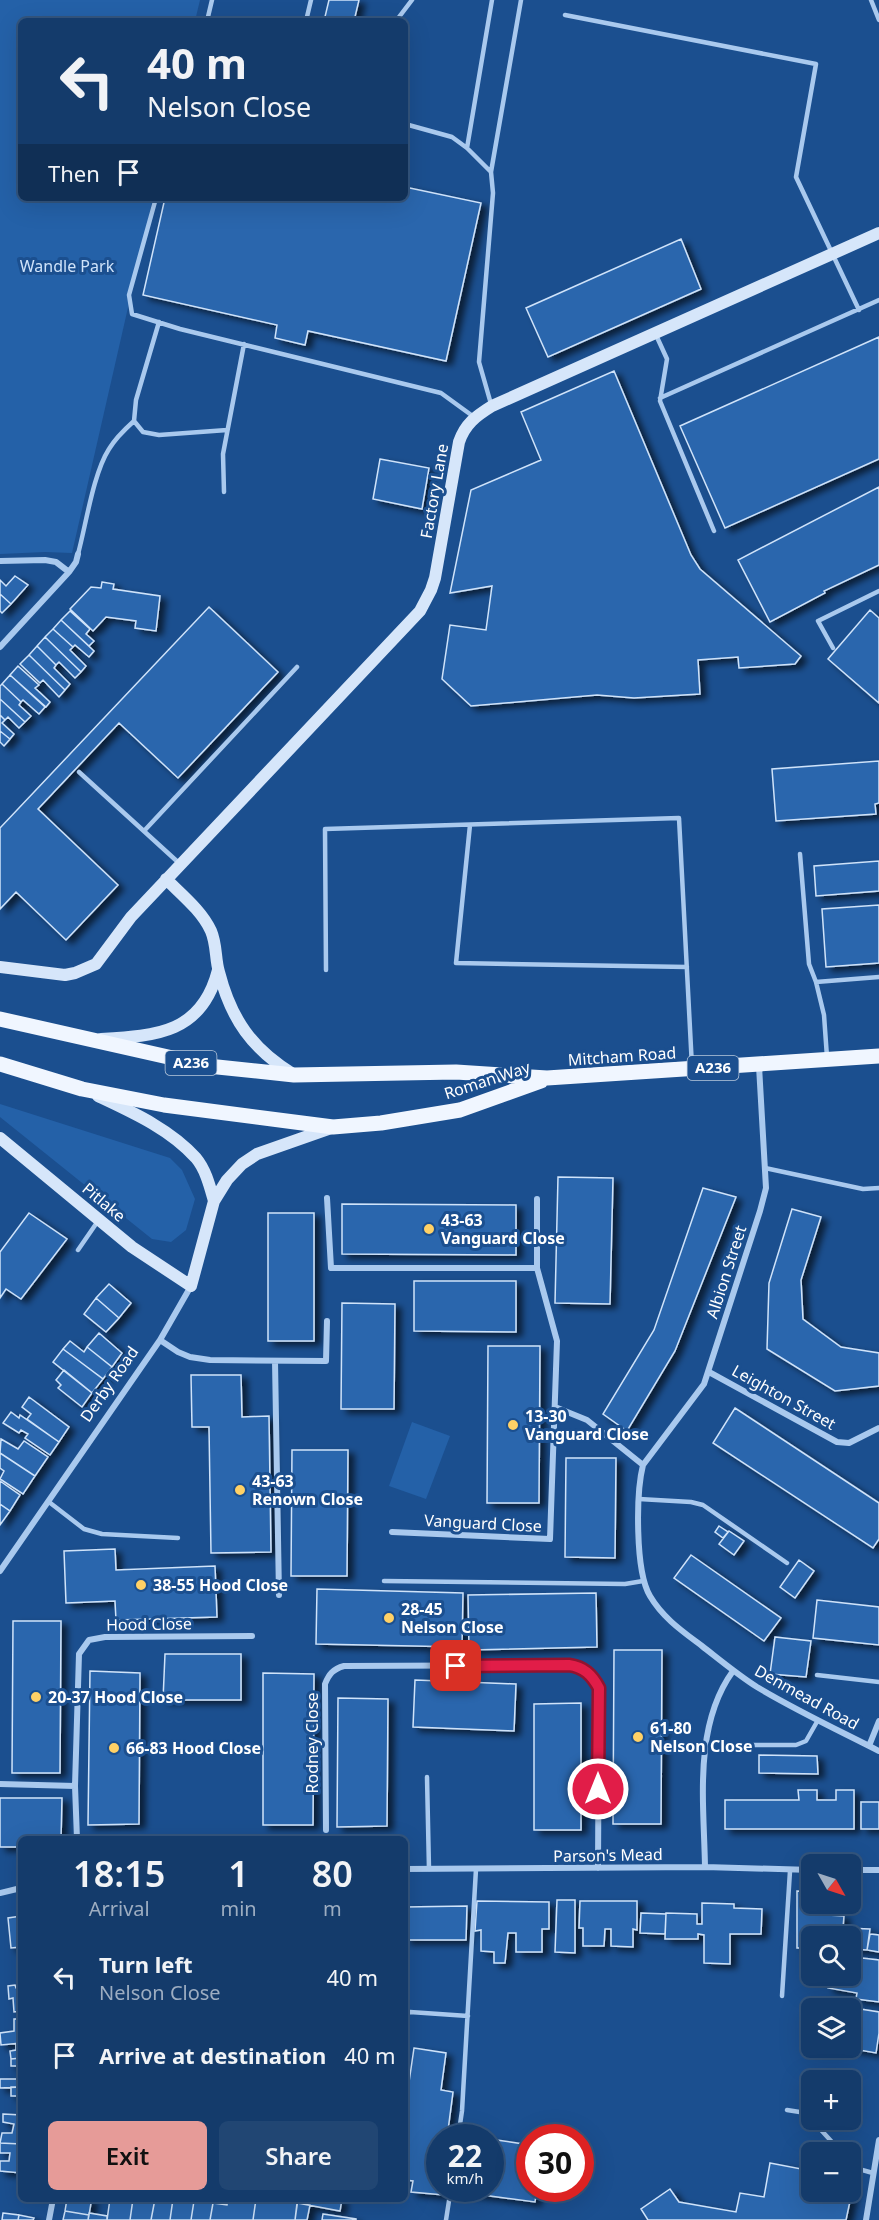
<!DOCTYPE html>
<html lang="en">
<head>
<meta charset="utf-8">
<style>
  :root { --surface:#143b6b; --page:#214673; --text:#f1f3f6; --muted:#9dadc1; --line:#33557e; --accent:#e69b98 }
  body { margin:0; font-family:"Noto Sans",sans-serif; background:var(--page); color:var(--text); height:100vh; display:flex; flex-direction:column; font-size:22px; white-space:nowrap }
  * { box-sizing:border-box; margin:0 }
  p { font-size:20px; color:var(--muted) }
  .icon { flex:none; width:33px; height:33px; fill:none; stroke:currentColor; stroke-width:2; stroke-linecap:round; stroke-linejoin:round }
  .map { position:relative; flex:1; overflow:hidden }
  .panel { position:absolute; left:18px; top:1836px; width:390px; height:366px; display:flex; flex-direction:column; background:var(--surface); border-radius:9px; box-shadow:0 6px 24px #0002,0 0 0 2px var(--line) }
  .panel>* { flex:none }
  .hud { position:absolute; left:18px; top:18px; width:390px; height:183px; border-radius:9px; box-shadow:0 6px 24px #0002,0 0 0 2px var(--line); background:#143b6b; color:var(--text); overflow:hidden }
  .needle { width:39px; rotate:129deg }
  .tools { position:absolute; left:801px; top:1854px; display:grid; gap:12px }
  .tools a { display:grid; place-items:center; width:60px; height:60px; border-radius:9px; background:var(--surface); box-shadow:0 6px 24px #0002,0 0 0 2px var(--line); font-size:30px }
  .speed { position:absolute; left:426px; top:2124px; display:flex; gap:12px; font-size:30px; font-weight:700; text-align:center }
  .speed>* { display:grid; place-content:center; width:78px; height:78px; border-radius:50%; background:var(--surface); box-shadow:0 6px 24px #0002,0 0 0 2px var(--line); line-height:1 }
  .speed small { font-size:15px; font-weight:400 }
  .speed .limit { border:9px solid #d22; background:#fff; color:#111 }
  .pin { position:absolute; display:grid; place-items:center; width:51px; height:51px; color:#fff; margin:-26px; border-radius:12px; box-shadow:0 3px 9px #0006 }
  .me { position:absolute; width:66px; margin:-33px; rotate:0deg; stroke-linejoin:round; filter:drop-shadow(0 0 4px #0008) }
  .turn { display:flex; align-items:center; gap:21px; height:126px; padding:0 30px; font-size:27px }
  .turn .icon { width:78px; height:78px; stroke-width:2.5 }
  .turn b { display:block; font-size:42px; line-height:51px }
  .then { display:flex; align-items:center; height:57px; padding:0 30px; background:#0003; gap:12px; font-size:22px }
  .eta { display:flex; justify-content:space-evenly; align-items:center; height:102px; text-align:center }
  .eta b { font-size:36px; font-weight:600; line-height:42px }
  .button { display:flex; gap:12px; margin-top:auto; padding:12px 30px }
  .button a { flex:1; height:69px; border-radius:9px; background:var(--accent); color:#111; font-size:24px; font-weight:600; line-height:69px; text-align:center }
  .button a+a { background:var(--page); color:var(--text) }
  ul { padding:0; list-style:none }
  li { display:flex; align-items:center; gap:18px; height:78px; padding:0 30px }
  li div { flex:1 }
  li b { display:block; font-size:22px }
  li em { font-style:normal }
  .map>svg:first-child { display:block }
  .green { fill:#2461a8 }
  .building { fill:#2a66ad; stroke:#cfe3fa; stroke-width:1.5; filter:url(#shadow) }
  .lines { fill:none; stroke-linecap:round; stroke-linejoin:round }
  .lane { stroke:#a9c9ee; stroke-width:4.5 }
  .street { stroke:#a9c9ee; stroke-width:6 }
  .secondary { stroke:#d6e6fa; stroke-width:12 }
  .primary { stroke:#f0f6ff; stroke-width:15 }
  .route-casing { stroke:#92132f; stroke-width:15 }
  .route { stroke:#e11d48; stroke-width:10 }
  .poi-dot { fill:#ffd166; stroke:#1b4f8f; stroke-width:2 }
  .labels { text-anchor:middle; stroke-width:6; stroke-linejoin:round; paint-order:stroke }
  .shield { fill:#1b4f8f; stroke:#bbcadd; stroke-width:1.5 }
  .shield-label { font-size:15px; font-weight:bold; fill:#fff }
  .park-label { font-size:16px; fill:#cfe3fa; stroke:#1b4f8f }
  .street-label { font-size:16px; fill:#fff; stroke:#1b4f8f }
  .poi-label { font-size:16px; font-weight:bold; fill:#fff; stroke:#1b4f8f; text-anchor:start }
</style>
</head>
<body>
<div class="map">
<svg width="879" height="2220" viewBox="0 0 879 2220">
  <defs>
    <filter id="shadow"><feDropShadow dx="6" dy="4" stdDeviation="3" flood-color="#0009"/></filter>
  </defs>
  <rect width="100%" height="100%" fill="#1b4f8f"/>
  <path class="green" d="M0,0H200L195,21H21V198H153L72,553L45,552L0,554Z
    M0,1104L170,1158L182,1170L195,1199L186,1230L171,1242L152,1239L0,1117Z
    M412,1422L450,1436L426,1499L389,1486Z"/>
  <path class="building" d="M329,0H359L354,21H324Z
    M405,187L481,203L446,361L308,331L305,345L275,338L277,325L143,295L165,198H405Z
    M681,239L701,289L548,357L526,308Z
    M879,337V459L725,528L680,426Z
    M614,371L691,555L700,569L801,656L795,664L739,668L738,657L698,660L700,694L634,698L597,695L471,706L442,679L450,625L486,630L492,586L450,593L471,490L541,460L521,412Z
    M380,459L429,468L422,509L373,499Z
    M879,487V565L824,591L825,593L770,622L738,560Z
    M15,576L28,585L11,604L0,594V580L6,586Z
    M102,582L114,584L113,589L160,596L156,631L135,628L136,621L106,617L93,631L70,609L91,587L101,588Z
    M0,594L11,604L2,613L0,611Z
    M209,607L278,672L178,778L119,723L38,809L118,885L66,940L16,892L0,909V828Z
    M870,610L879,618V703L828,659Z
    M70,611L90,629L86,634L94,641L89,646L61,620Z
    M61,620L94,651L89,657L75,645L73,647L53,629Z
    M53,629L73,647L70,650L86,666L81,672L45,637Z
    M45,637L81,672L75,678L59,662L56,665L37,646Z
    M37,646L56,665L54,668L70,684L65,690L29,655Z
    M29,655L65,690L59,697L43,680L40,683L20,664Z
    M18,666L39,685L35,688L50,702L46,707L10,675Z
    M10,675L45,707L39,714L23,700L21,702L2,684Z
    M2,684L21,702L19,705L31,716L25,722L0,699V686Z
    M0,699L25,722L19,728L8,717L5,720L0,715Z
    M0,715L5,720L2,723L14,734L10,739L0,731Z
    M0,731L10,739L4,746L0,742Z
    M879,761V803L875,804L876,814L776,821L772,769Z
    M879,861V891L816,896L814,866Z
    M879,905V963L826,967L822,909Z
    M558,1177L613,1178L610,1304L555,1303Z
    M703,1188L736,1197L675,1351L627,1431L603,1414L654,1330Z
    M342,1204L516,1205V1255L342,1254Z
    M792,1209L821,1217L801,1280L803,1319L841,1347L879,1353V1386L835,1391L767,1349L769,1283Z
    M29,1213L67,1239L21,1299L6,1289L0,1298V1252Z
    M268,1213H314V1341H268Z
    M414,1281H516V1332L414,1331Z
    M109,1284L131,1303L119,1318L96,1298Z
    M96,1298L119,1318L106,1332L84,1314Z
    M342,1303L395,1304L394,1409H341Z
    M99,1333L122,1353L112,1367L87,1347Z
    M70,1341L84,1352L87,1347L112,1367L103,1379L63,1349Z
    M488,1346H540L539,1503H487Z
    M63,1349L103,1379L92,1393L53,1362Z
    M64,1370L92,1393L82,1407L58,1388L61,1385L56,1380Z
    M191,1375H241L242,1417L269,1416L271,1552L211,1553L209,1427H192Z
    M29,1397L69,1427L59,1442L27,1419L31,1414L22,1407Z
    M735,1408L879,1503V1539L873,1548L713,1443Z
    M11,1412L19,1418L20,1415L59,1442L50,1455L25,1438L28,1434L21,1430L19,1433L3,1423Z
    M1,1439L18,1449L24,1441L48,1457L35,1476L0,1453Z
    M292,1450H348L347,1576H291Z
    M0,1453L35,1476L23,1494L0,1479L4,1471L0,1468Z
    M566,1458H616L615,1558L565,1557Z
    M0,1481L20,1495L10,1511L0,1504Z
    M0,1504L10,1511L0,1525Z
    M719,1526L728,1532L723,1538L715,1532Z
    M729,1531L744,1541L734,1555L719,1544Z
    M115,1549L116,1570L215,1566L217,1617L116,1620L115,1601L66,1603L64,1551Z
    M691,1555L781,1618L764,1641L674,1578Z
    M799,1560L814,1571L795,1598L780,1587Z
    M317,1589L463,1593L462,1647L316,1644Z
    M596,1593L597,1647L469,1650L468,1595Z
    M817,1600L879,1607V1645L813,1638Z
    M13,1621H61L60,1773H12Z
    M775,1637L811,1641L806,1677L770,1674Z
    M614,1650H662L661,1824H613Z
    M165,1654H241V1700H163Z
    M90,1671L140,1673L139,1824L88,1825Z
    M263,1673L314,1674L313,1825H263Z
    M415,1680L516,1684L514,1731L413,1727Z
    M338,1698L388,1699L387,1826L337,1827Z
    M581,1703V1830H534V1704Z
    M759,1755L817,1756L818,1774L759,1773Z
    M798,1790H817V1800H836V1790H854V1829H725V1800H799Z
    M0,1798H62L61,1839H21V1847H0Z
    M861,1802H879V1829H861Z
    M797,1891L812,1892V1904H828V1915L844,1916L843,1928L870,1929L867,1950L850,1949V1936H812V1948H797Z
    M557,1900H575V1953L555,1952Z
    M477,1901L549,1902V1929H542V1952H516V1933H508L505,1963H494V1952L481,1951V1930L475,1931Z
    M580,1901H637V1930L633,1929V1947L611,1946V1929H605L604,1946H583V1928H579Z
    M702,1903L734,1904V1908L762,1909L761,1934H730V1964L704,1963V1935L698,1934V1939H665L666,1913L697,1914V1924H702Z
    M467,1906L466,1940H405V1907Z
    M641,1913L666,1914L665,1934L640,1933Z
    M21,1916V1947L11,1948L8,1918Z
    M870,1934L879,1935V1952L867,1950Z
    M862,1958L879,1960V2002L856,1999L857,1993L828,1988L830,1976H850V1963L861,1964Z
    M15,1985L16,1988L21,1987V2011L14,2012L13,1998L9,1999L8,1986Z
    M854,2008L879,2012V2033L876,2053L848,2048H850V2014L853,2015Z
    M14,2019H21V2043L1,2045L0,2033L14,2031Z
    M21,2043V2058L11,2059L10,2051L16,2050V2044Z
    M414,2048L446,2053L441,2090L453,2092L447,2138H440V2188H445L444,2195L411,2192L413,2181L405,2180V2089H408Z
    M21,2058V2072H20V2066H11V2059Z
    M19,2073H21V2087L0,2088V2079H19Z
    M11,2087H21V2100L20,2096H11Z
    M3,2114L21,2115V2144L0,2143L2,2133H12L14,2124L3,2122Z
    M490,2139L530,2145V2188H537L535,2202L468,2193L469,2188H490Z
    M0,2143L21,2144V2173L0,2171V2161H9L10,2153H0Z
    M770,2163L812,2171V2192H850V2185L853,2187L846,2220H648L641,2209L670,2189L679,2202L736,2212L740,2193L764,2197Z
    M67,2199H92L91,2203Z
    M67,2199L91,2203L89,2215L65,2211Z
    M110,2199H133L130,2220H107Z
    M133,2199H155L151,2220H130Z
    M155,2199H173L170,2220H151Z
    M173,2199L194,2201L191,2220H170Z
    M228,2199H256L253,2220H210L213,2203L227,2205Z
    M256,2199H298L295,2220H253Z
    M298,2199H342L340,2211L297,2203Z
    M194,2201L213,2203L210,2220H191Z
    M297,2203L310,2205L307,2220H295Z
    M65,2211L89,2215L88,2220H63Z
    M3,2213L19,2215L18,2220H2Z
    M89,2213L107,2216V2220H88Z
    M323,2214L356,2219V2220H322Z
    M19,2215L34,2218L33,2220H18Z"/>
  <g class="lines">
    <path class="lane" d="M871,0L879,20
      M565,15L816,64L796,177L859,310
      M207,21L212,0
      M306,21L311,0
      M396,21L412,0
      M405,124L452,137L467,148L491,172L493,193L479,362L491,404
      M467,148L492,0
      M491,172L521,0
      M156,198L129,295L132,314L180,329L441,393L474,417
      M159,322L136,400L134,421L143,432L159,435L227,430
      M656,335L667,359L660,401L714,531
      M660,398L879,300
      M224,492L223,454L244,344
      M78,554C86,525 93,474 109,449C115,439 124,430 134,421
      M833,648L818,621L879,591
      M79,772L180,864
      M470,825L456,963L687,967
      M144,831L297,667
      M800,854L809,964L816,982L824,1015L827,1057
      M326,970L325,829L679,818L692,1067
      M816,982L879,977
      M765,1168L863,1189L879,1188
      M78,1250L98,1221
      M639,1499L691,1502L703,1505L787,1563
      M49,1502L84,1529L102,1534L178,1538
      M384,1581L625,1584L643,1581
      M817,1675L879,1682
      M741,1745H796L806,1741L818,1720
      M427,1777L429,1869
      M782,1996L790,1871
      M405,2015L410,2012L468,2016
      M787,2110L806,2113L812,2119
      M812,2120L841,2152
      M458,2138L462,2111L476,1869
      M850,2162L855,2168L873,2173
      M446,2220L451,2188"/>
    <path class="street" d="M0,561L45,560L56,562L69,572
      M0,647L69,572L76,562L78,554
      M759,1066L766,1188L760,1211L704,1384L643,1465C636,1493 635,1571 650,1596C663,1618 682,1631 702,1646C720,1660 738,1675 757,1687C797,1711 838,1730 879,1751
      M327,1198L331,1268H537
      M160,1340L178,1352L190,1357L210,1360L326,1361L327,1321
      M275,1361L279,1595
      M709,1372L837,1442L849,1443L879,1428
      M555,1407L587,1420L643,1465
      M392,1532L550,1539L557,1341L537,1268V1199
      M0,1571L160,1340L191,1286
      M869,1746L879,1721
      M0,1784L75,1786
      M326,1830L325,1684C329,1674 333,1669 344,1666L569,1665C584,1668 592,1675 599,1688L598,1868
      M77,1839L75,1786L79,1654L89,1640L105,1637L252,1636
      M705,1867C704,1803 693,1726 733,1671
      M405,1869L705,1867L812,1870
      M850,1870H879
      M0,1893L21,1888
      M49,2220L53,2199
      M866,2220L879,2140"/>
    <path class="secondary" d="M166,879C182,895 202,911 211,931C217,945 215,959 219,972C231,1019 252,1049 293,1074
      M0,967L65,975L75,973L96,964L131,917L420,611L431,590L435,578L459,442C465,424 476,416 492,406L879,233
      M101,1039C157,1036 202,1033 218,970
      M98,1096C132,1112 170,1129 196,1158C206,1170 210,1187 214,1201
      M0,1138L132,1247L191,1286L214,1201L227,1180L242,1164L257,1154L331,1128"/>
    <path class="primary" d="M0,1019L208,1066L294,1075L456,1072L547,1078L879,1056
      M0,1064L82,1089L164,1105L333,1127L381,1123L460,1110L541,1081"/>
  </g>
  <g class="lines">
    <defs>
      <path id="route" d="M456,1666L569,1665C584,1667 592,1675 599,1688L598,1789"/>
    </defs>
    <use href="#route" class="route-casing"/>
    <use href="#route" class="route"/>
  </g>
  <g class="poi-dot">
    <circle cx="429" cy="1229" r="6"/>
    <circle cx="513" cy="1425" r="6"/>
    <circle cx="240" cy="1490" r="6"/>
    <circle cx="141" cy="1585" r="6"/>
    <circle cx="389" cy="1618" r="6"/>
    <circle cx="36" cy="1697" r="6"/>
    <circle cx="638" cy="1737" r="6"/>
    <circle cx="114" cy="1748" r="6"/>
  </g>
  <g class="labels">
    <g class="shield">
      <rect x="165.5" y="1051" width="51" height="24" rx="4.5"/>
      <rect x="687.5" y="1056" width="51" height="24" rx="4.5"/>
    </g>
    <g class="shield-label">
      <text x="191" y="1068">A236</text>
      <text x="713" y="1073">A236</text>
    </g>
    <g class="park-label">
      <text x="67" y="272">Wandle Park</text>
    </g>
    <g class="street-label">
      <text transform="translate(434 491) rotate(-80)" y="6">Factory Lane</text>
      <text transform="translate(622 1056) rotate(-4)" y="6">Mitcham Road</text>
      <text transform="translate(487 1080) rotate(-18)" y="6">Roman Way</text>
      <text transform="translate(104 1202) rotate(40)" y="6">Pitlake</text>
      <text transform="translate(726 1272) rotate(-72)" y="6">Albion Street</text>
      <text transform="translate(109 1384) rotate(-55)" y="6">Derby Road</text>
      <text transform="translate(784 1397) rotate(29)" y="6">Leighton Street</text>
      <text transform="translate(483 1523) rotate(3)" y="6">Vanguard Close</text>
      <text transform="translate(149 1624) rotate(-1)" y="6">Hood Close</text>
      <text transform="translate(807 1697) rotate(29)" y="6">Denmead Road</text>
      <text transform="translate(312 1743) rotate(-90)" y="6">Rodney Close</text>
      <text transform="translate(608 1855) rotate(-1)" y="6">Parson's Mead</text>
    </g>
    <g class="poi-label">
      <text x="441" y="1226">43-63<tspan x="441" dy="18">Vanguard Close</tspan></text>
      <text x="525" y="1422">13-30<tspan x="525" dy="18">Vanguard Close</tspan></text>
      <text x="252" y="1487">43-63<tspan x="252" dy="18">Renown Close</tspan></text>
      <text x="153" y="1591">38-55 Hood Close</text>
      <text x="401" y="1615">28-45<tspan x="401" dy="18">Nelson Close</tspan></text>
      <text x="48" y="1703">20-37 Hood Close</text>
      <text x="650" y="1734">61-80<tspan x="650" dy="18">Nelson Close</tspan></text>
      <text x="126" y="1754">66-83 Hood Close</text>
    </g>
  </g>
</svg>
<div class="tools">
<a><svg class="needle" viewBox="-14 -14 28 28"><path d="M0-13l5 13h-10z" fill="#e53935"/><path d="M0 13l5-13h-10z" fill="#9dadc1"/></svg></a>
<a><svg class="icon" aria-label="search" viewBox="0 0 24 24"><circle cx="10" cy="10" r="6"/><path d="M15 15l6 6"/></svg></a>
<a><svg class="icon" aria-label="layers" viewBox="0 0 24 24"><path d="M12 4l9 5-9 5-9-5zM3 14l9 5 9-5"/></svg></a>
<a>+</a>
<a>−</a>
</div>
<div class="speed"><div>22<small>km/h</small></div><div class="limit">30</div></div>
<div class="pin" style="left:456px;top:1666px;background:#d93025"><svg class="icon" aria-label="arrive" viewBox="0 0 24 24"><path d="M6 21V4h12l-3 4 3 4H6"/></svg></div>
<svg class="me" style="left:598px;top:1789px" viewBox="-20 -20 40 40"><circle r="17" fill="#e11d48" stroke="#fff" stroke-width="3"/><path d="M0-11L8 9 0 5-8 9z" fill="#fff"/></svg>
<div class="hud">
<div class="turn"><svg class="icon" aria-label="left" viewBox="0 0 24 24"><path d="M17 20v-9H6M10 6l-5 5 5 5"/></svg><div><b>40 m</b>Nelson Close</div></div>
<div class="then">Then<svg class="icon" aria-label="arrive" viewBox="0 0 24 24"><path d="M6 21V4h12l-3 4 3 4H6"/></svg></div>
</div>
<section class="panel">
<div class="eta">
<div><b>18:15</b><p>Arrival</p></div>
<div><b>1</b><p>min</p></div>
<div><b>80</b><p>m</p></div>
</div>
<ul>
<li><svg class="icon" aria-label="left" viewBox="0 0 24 24"><path d="M17 20v-9H6M10 6l-5 5 5 5"/></svg><div><b>Turn left</b><p>Nelson Close</p></div><em>40 m</em></li>
<li><svg class="icon" aria-label="arrive" viewBox="0 0 24 24"><path d="M6 21V4h12l-3 4 3 4H6"/></svg><div><b>Arrive at destination</b></div><em>40 m</em></li>
</ul>
<div class="button"><a>Exit</a><a>Share</a></div>
</section>
</div>
</body>
</html>
